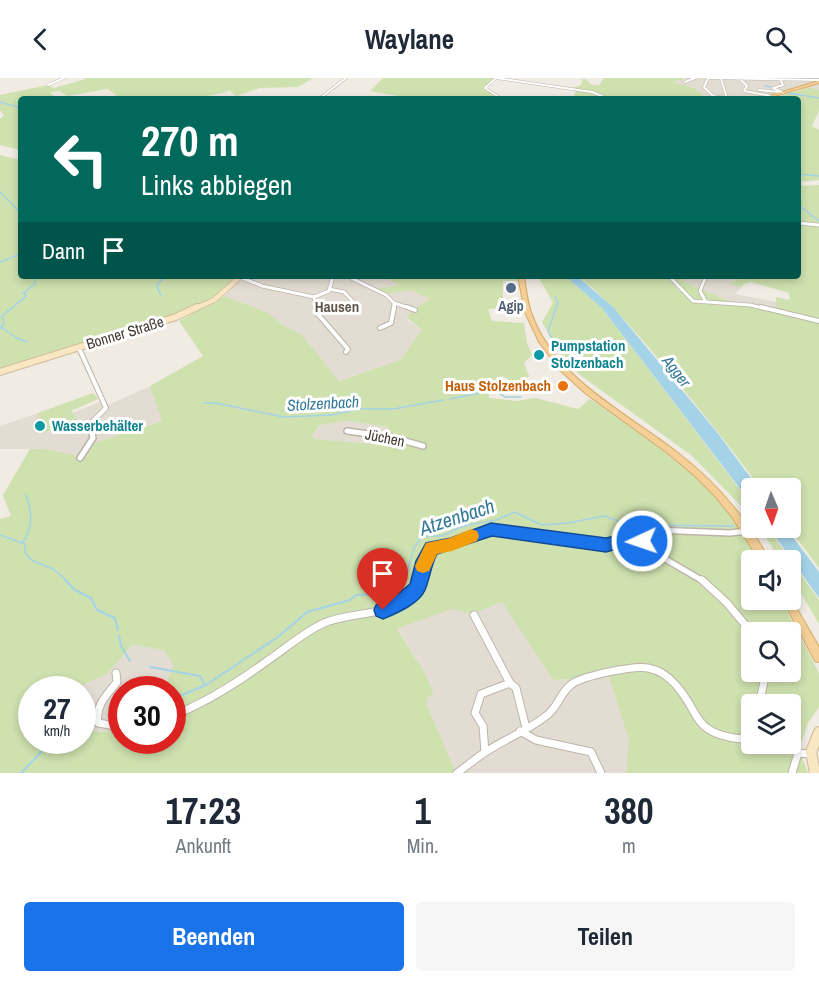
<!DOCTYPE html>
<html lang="de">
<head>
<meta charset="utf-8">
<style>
  :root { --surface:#fff; --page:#f6f6f7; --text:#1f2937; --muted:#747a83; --accent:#1a73e8 }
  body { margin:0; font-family:"Archivo Narrow",sans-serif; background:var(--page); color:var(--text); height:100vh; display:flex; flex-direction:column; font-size:22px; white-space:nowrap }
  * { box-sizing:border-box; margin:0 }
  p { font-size:20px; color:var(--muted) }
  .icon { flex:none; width:33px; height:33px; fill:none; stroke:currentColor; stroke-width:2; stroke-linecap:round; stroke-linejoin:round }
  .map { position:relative; height:695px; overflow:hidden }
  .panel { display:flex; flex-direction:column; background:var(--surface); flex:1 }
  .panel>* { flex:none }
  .top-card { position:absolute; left:18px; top:18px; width:783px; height:183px; border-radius:6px; box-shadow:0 3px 9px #0003; background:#00695c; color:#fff; overflow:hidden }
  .needle { width:39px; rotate:178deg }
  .tools { position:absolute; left:741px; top:400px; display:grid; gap:12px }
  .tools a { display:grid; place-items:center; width:60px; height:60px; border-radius:6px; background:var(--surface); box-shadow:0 3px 9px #0003; font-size:30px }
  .speed { position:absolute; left:18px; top:598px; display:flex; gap:12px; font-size:30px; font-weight:700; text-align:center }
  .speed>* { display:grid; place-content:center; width:78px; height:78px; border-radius:50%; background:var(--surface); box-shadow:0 3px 9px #0003; line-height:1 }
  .speed small { font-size:15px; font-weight:400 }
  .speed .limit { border:9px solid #d22; background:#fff; color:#111 }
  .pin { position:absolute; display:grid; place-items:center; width:51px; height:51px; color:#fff; margin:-62px -26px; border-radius:50% 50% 50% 0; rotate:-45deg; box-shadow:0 0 6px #0007 }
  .pin .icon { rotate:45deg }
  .me { position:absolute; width:66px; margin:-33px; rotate:267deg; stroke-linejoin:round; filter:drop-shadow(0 0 4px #0008) }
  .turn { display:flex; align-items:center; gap:21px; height:126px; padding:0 24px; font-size:27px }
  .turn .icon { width:78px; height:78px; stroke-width:2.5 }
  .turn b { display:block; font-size:42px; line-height:51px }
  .then { display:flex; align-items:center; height:57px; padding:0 24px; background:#0003; gap:12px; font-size:22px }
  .eta { display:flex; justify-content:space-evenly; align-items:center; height:102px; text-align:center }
  .eta b { font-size:36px; font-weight:800; line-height:42px }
  .button { display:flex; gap:12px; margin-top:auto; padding:12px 24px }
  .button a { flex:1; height:69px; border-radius:6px; background:var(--accent); color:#fff; font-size:24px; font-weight:800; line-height:69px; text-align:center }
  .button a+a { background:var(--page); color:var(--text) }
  header { display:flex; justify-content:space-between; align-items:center; height:78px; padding:0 24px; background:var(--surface); font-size:27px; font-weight:800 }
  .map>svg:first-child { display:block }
  .residential { fill:#e3dcd2 }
  .green { fill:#cfe1af; fill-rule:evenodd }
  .water { fill:#a4d3e8 }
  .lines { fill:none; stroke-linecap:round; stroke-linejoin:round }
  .stream-far1 { stroke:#a4d3e8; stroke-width:1.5 }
  .stream { stroke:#a4d3e8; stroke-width:2 }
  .street-far4-casing { stroke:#bdb4aa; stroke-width:3 }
  .street-far3-casing { stroke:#bdb4aa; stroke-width:4.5 }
  .street-far2-casing { stroke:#bdb4aa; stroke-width:6 }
  .street-far1-casing { stroke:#bdb4aa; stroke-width:8 }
  .street-casing { stroke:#bdb4aa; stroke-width:9 }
  .secondary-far2-casing { stroke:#cfbb99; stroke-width:6 }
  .secondary-far1-casing { stroke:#cfbb99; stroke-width:8 }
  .secondary-casing { stroke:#cfbb99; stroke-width:12 }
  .primary-casing { stroke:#d7ab6a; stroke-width:2 }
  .street-far4 { stroke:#fff; stroke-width:2 }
  .street-far3 { stroke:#fff; stroke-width:3 }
  .street-far2 { stroke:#fff; stroke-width:4 }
  .street-far1 { stroke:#fff; stroke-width:5 }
  .street { stroke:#fff; stroke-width:7 }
  .secondary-far2 { stroke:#f9e7c4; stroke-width:4.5 }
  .secondary-far1 { stroke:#f9e7c4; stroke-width:6 }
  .secondary { stroke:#f9e7c4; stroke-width:10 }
  .primary { fill:#f4d098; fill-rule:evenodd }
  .route { fill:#1a73e8; stroke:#114b97; stroke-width:1.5 }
  .slow { fill:#f59e0b }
  .service-dot { fill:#5c6f8a; stroke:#fff; stroke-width:2 }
  .culture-dot { fill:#0f9aa8; stroke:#fff; stroke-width:2 }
  .food-dot { fill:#e8710a; stroke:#fff; stroke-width:2 }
  .labels { text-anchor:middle; stroke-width:6; stroke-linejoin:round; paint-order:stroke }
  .far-service-label { font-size:14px; font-weight:bold; fill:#4e5e75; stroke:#fff }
  .far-quarter-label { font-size:15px; font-weight:bold; fill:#63574c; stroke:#fff }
  .street-label { font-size:15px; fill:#413b34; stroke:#fff }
  .culture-label { font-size:15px; font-weight:bold; fill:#0d838f; stroke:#fff; text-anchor:start }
  .food-label { font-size:15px; font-weight:bold; fill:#c56008; stroke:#fff; text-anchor:end }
  .water-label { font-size:16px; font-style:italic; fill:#367a9a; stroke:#fff }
  .near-water-label { font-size:20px; font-style:italic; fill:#367a9a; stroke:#fff }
</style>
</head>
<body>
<header><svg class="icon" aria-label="back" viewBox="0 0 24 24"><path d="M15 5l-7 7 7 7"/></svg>Waylane<svg class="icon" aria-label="search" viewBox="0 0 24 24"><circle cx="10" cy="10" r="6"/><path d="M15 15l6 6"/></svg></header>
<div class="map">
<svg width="819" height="695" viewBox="0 0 819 695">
  <rect width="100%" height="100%" fill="#f0ebe3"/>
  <path class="residential" d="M685,0H819V12L803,8L760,21H707L672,3Z
    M244,198H382L430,221L412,232L407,240V242L422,252L400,282L338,303L302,257L283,247L267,234L224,218Z
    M679,198H743L730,205L742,209L735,216L776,224L777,229L731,224L685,204Z
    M150,308L162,343L91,366L82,379L47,371H0V348L38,335L45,355L76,341L72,335L100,324L102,330Z
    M348,343L388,349L386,367L315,361L311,359L321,347Z
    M502,524L553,602L609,599L630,662L626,695H456L427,627V620L434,616L425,595L397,550L452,530L473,536Z
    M132,567L164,572L175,587L163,612H122L121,653L83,654L82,612H72L107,596Z"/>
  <path class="green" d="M83,0H313L298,9L260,10L236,18L229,12L227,14L193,21H105L117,17L107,11L67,18C59,13 61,12 50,15L56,19L54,21H21V72L0,67V41L4,37L0,32V17L48,7L54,10L86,1Z
    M383,0H495L485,11L496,16L501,21H415L370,13Z
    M604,0H685L673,4L696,11L707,21H573L576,12H588L571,10L580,8L583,3L581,2L585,1L592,7H599Z
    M809,9L819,12V33L812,48L819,52V102L798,104V21H771Z
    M0,77L21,82V198H239L218,217L188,233L0,293Z
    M819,107V490L789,450L790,411H761C732,371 701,333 670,295C641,260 613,226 578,198H679L685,204L736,226L776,229V219L790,222L789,215L751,204L744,206L742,209L729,206L743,198H798V108Z
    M382,198H518V203H503V230L488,231L492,243L524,245L527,265L532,277L524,285L529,298L521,308L502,298L489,312V320L516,323L535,320L578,331L590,321C620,340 652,358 679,381C712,410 738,446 760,483H752V522H781L819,595V629L808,645L799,671L808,695H626L629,662L609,599L553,602L502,524L473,536L452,531L397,551L425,595L434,616L427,620V627L456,695H0V441L11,438L3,417L30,371H47L82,379L91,366L162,343L150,308L203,278L179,243L224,218L267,234L283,247L302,257L339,303L400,282L422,252L407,240L412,232L430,221L411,212L386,216L378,211L399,207ZM348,343L388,349L386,367L315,361L311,359L320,347ZM752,555H790V594H752ZM132,567L164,572L174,587L163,612H172V663H122L121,653L83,654L82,663H32V612H72L107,596ZM752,627H790V666H752Z
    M538,198H565L602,230L744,417L751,427V438L691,377L580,297L558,273L542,244L553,225Z
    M93,315L98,321L71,333L77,341L44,355L38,335Z
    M760,450H768L819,522V546L791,498L790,483H781Z"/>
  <path class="water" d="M565,198H577L614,230L716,353L759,411H752L751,425L602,230Z
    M769,450H786L819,494V520Z"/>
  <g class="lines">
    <path class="stream-far1" d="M765,8L772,9
      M788,15L819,20
      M0,24L21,30
      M798,96L819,98
      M0,114L21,135
      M798,127L819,143
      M13,179L21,176
      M0,184L11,180
      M161,218L157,208L164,198
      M555,219L558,225L548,253L558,273
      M1,249L17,260L27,264
      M0,251L4,246L2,238L25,219L26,216L23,215L34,207L37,198
      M538,310L549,305
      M450,321L494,312L505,319H521
      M204,325H215L284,339L332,337L359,331H394L443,322
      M0,457L25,466C23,484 39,484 51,490C57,493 62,499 67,503
      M23,464C34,449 32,433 26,417
      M394,503L398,497L407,494L414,470L420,461L428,458H442L463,448L496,442L515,434L541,447L568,445L604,438L630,447L733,448"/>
    <path class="stream" d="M65,502L75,512L91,520L97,532L115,540L118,552
      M119,558L121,568L130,583
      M150,589L200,598L205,607
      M172,621L206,607L278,559L307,534L350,522L356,517L380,516L395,502
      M82,637L85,636
      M21,695L52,663"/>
    <defs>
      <path id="street-far4" d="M708,0L704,9L713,18L733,21
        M709,0L819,2
        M721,1L727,20
        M741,2L747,8L744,13L771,18
        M781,3L783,7L773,10L783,15
        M685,4L695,0
        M48,7L64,0
        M759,12L778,14
        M319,21L346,0
        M502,21L485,10L496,0L592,14L609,21"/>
      <path id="street-far3" d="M798,145L819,147
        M347,198L386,217L394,225L412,231
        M669,198L693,223L750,227L767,231
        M706,198L700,213L706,224
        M240,199L262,208L314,219
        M329,211L344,214L357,228
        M314,219L316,231
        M314,219L329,213L333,198
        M394,231V225"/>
      <path id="street-far2" d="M315,229L316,234L348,271L346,274
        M407,229L415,232
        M761,229L819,243
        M380,250L391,245L394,229
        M79,270L106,330L90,346L91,351"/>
      <path id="street-far1" d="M347,353L391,359L423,368
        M80,380L93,360L91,350
        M420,503L432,470L452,466L491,452L606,467L642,459
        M703,503L648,471L642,463L645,455L655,452L730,455L747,453"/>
      <path id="street" d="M702,502L727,525L752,555
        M474,537L510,605L516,610L526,650
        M116,595L117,604C107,617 95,627 98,645L122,649
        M759,627L766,594
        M172,638C207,624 237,605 267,583C285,571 304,554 324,545C356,531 405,542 421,502
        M520,653L536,662L591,674L601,695
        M485,674L483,648L475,635L481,616L510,605
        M457,695C467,688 476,680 487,673C506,661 528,652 546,638C558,630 560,614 572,606C583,598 634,587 648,590C658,592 668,598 675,606C702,636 691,655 741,661L752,648
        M792,695L798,675L810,676"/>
      <path id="secondary-far2" d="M194,231L214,222L241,198"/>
      <path id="secondary-far1" d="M0,294L176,239L197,229"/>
      <path id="secondary" d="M815,695L811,674L819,654"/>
      <path id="primary" d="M819,3V5L764,21H759Z
        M518,198H524C526,210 527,223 531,234C553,299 623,333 674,372C714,402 746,439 770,483H760L732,439L715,418L695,398L669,376L585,315L560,292L539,264L525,234Z
        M790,519L819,569V584L815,583L783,522H790Z"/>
    </defs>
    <use href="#street-far4" class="street-far4-casing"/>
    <use href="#street-far3" class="street-far3-casing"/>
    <use href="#street-far2" class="street-far2-casing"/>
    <use href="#street-far1" class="street-far1-casing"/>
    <use href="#street" class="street-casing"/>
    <use href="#secondary-far2" class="secondary-far2-casing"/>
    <use href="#secondary-far1" class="secondary-far1-casing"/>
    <use href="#secondary" class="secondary-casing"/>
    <use href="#primary" class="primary-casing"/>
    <use href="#street-far4" class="street-far4"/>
    <use href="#street-far3" class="street-far3"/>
    <use href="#street-far2" class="street-far2"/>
    <use href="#street-far1" class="street-far1"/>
    <use href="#street" class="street"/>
    <use href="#secondary-far2" class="secondary-far2"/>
    <use href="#secondary-far1" class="secondary-far1"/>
    <use href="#secondary" class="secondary"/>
    <use href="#primary" class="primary"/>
  </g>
  <path class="route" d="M491,445L606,460L642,452L647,454L650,463L648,468L642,470L635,466L606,474L492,458L437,476C431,487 430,500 425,512C419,526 397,535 383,541L376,538L374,532L376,527L399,515L410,506L416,483L426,465L451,460Z"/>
  <path class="slow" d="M471,451L477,453L479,458L477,463L452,473L437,476L429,493L423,495L417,493L415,488L426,465L450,460Z"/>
  <circle class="service-dot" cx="511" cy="210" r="6"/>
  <g class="culture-dot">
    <circle cx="539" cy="277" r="6"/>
    <circle cx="40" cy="348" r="6"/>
  </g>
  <circle class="food-dot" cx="563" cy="308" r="6"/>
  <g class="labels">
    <g class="far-service-label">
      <text x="511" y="233">Agip</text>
    </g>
    <g class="far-quarter-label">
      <text x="337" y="234">Hausen</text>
    </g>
    <g class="street-label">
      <text transform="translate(125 255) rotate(-17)" y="5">Bonner Straße</text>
      <text transform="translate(385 360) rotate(11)" y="5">Jüchen</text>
    </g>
    <g class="culture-label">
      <text x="551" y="273">Pumpstation<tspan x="551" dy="17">Stolzenbach</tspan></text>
      <text x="52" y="353">Wasserbehälter</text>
    </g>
    <g class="food-label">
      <text x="551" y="313">Haus Stolzenbach</text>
    </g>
    <g class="water-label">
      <text transform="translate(677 293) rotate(52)" y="6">Agger</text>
      <text transform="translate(323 325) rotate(-3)" y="6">Stolzenbach</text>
    </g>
    <g class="near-water-label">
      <text transform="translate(457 439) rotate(-18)" y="7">Atzenbach</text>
    </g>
  </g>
</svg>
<div class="tools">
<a><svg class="needle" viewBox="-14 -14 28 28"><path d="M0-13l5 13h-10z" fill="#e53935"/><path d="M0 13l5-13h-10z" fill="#747a83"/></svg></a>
<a><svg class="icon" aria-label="sound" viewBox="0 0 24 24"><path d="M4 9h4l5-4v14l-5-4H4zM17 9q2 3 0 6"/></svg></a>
<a><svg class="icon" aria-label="search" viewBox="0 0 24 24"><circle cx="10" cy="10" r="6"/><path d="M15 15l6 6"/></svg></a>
<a><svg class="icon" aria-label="layers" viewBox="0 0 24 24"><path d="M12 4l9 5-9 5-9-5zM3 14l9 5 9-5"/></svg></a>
</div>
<div class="speed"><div>27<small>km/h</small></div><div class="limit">30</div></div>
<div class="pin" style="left:383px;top:532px;background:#d93025"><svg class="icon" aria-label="arrive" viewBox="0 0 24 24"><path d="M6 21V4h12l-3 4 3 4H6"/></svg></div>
<svg class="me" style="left:642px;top:463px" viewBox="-20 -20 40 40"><circle r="17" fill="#1a73e8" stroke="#fff" stroke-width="3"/><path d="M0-11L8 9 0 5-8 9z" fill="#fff"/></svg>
<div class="top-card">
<div class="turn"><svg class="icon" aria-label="left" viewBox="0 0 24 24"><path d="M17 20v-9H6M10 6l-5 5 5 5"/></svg><div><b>270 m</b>Links abbiegen</div></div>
<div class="then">Dann<svg class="icon" aria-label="arrive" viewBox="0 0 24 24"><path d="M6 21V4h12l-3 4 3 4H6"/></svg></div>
</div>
</div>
<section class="panel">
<div class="eta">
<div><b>17:23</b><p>Ankunft</p></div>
<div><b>1</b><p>Min.</p></div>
<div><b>380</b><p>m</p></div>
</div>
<div class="button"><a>Beenden</a><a>Teilen</a></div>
</section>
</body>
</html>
